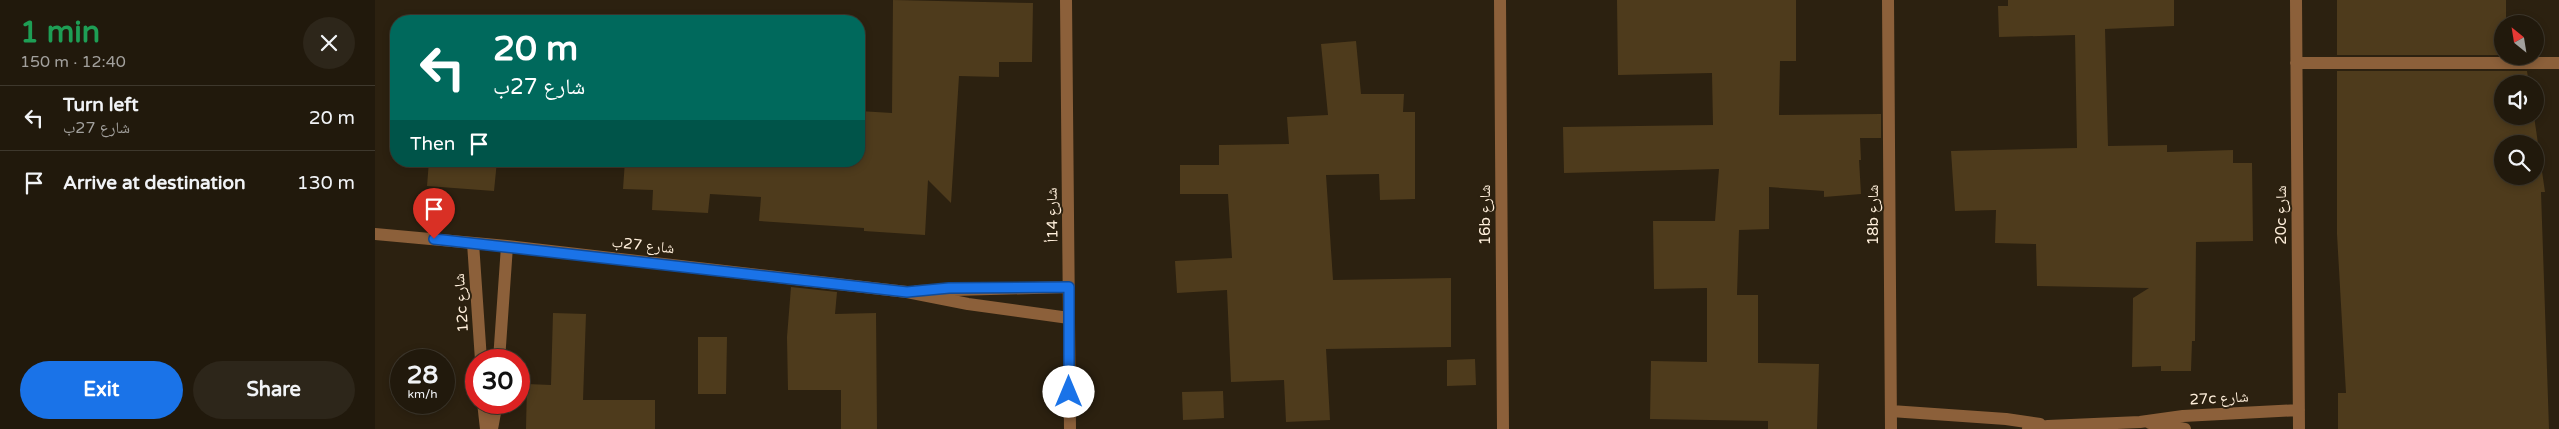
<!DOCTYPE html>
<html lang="en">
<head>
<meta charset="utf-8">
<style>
  :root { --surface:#21190c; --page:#2d261a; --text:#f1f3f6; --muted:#a2a09d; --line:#3e382d; --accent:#1a73e8 }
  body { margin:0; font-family:"Varela Round","Noto Naskh Arabic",sans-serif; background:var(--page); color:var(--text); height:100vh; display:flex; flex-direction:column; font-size:19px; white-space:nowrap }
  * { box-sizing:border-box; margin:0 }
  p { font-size:16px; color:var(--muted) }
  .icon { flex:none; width:28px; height:28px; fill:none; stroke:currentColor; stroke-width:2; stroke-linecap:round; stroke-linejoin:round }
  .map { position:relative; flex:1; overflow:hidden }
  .drawer { display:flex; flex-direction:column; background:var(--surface); width:375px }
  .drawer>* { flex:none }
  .top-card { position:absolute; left:15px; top:15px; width:475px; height:152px; border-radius:20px; box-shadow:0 2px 8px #0003,0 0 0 1px var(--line); background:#00695c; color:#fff; overflow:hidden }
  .needle { width:32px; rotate:330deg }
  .buttons { position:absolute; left:2119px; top:15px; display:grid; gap:10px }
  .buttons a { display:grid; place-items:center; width:50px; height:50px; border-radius:50%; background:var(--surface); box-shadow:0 2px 8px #0003,0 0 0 1px var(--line); font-size:25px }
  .speed { position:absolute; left:15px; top:349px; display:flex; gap:10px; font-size:25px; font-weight:700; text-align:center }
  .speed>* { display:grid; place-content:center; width:65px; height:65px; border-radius:50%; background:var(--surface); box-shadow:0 2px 8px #0003,0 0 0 1px var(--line); line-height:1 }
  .speed small { font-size:12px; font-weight:400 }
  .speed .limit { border:8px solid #d22; background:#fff; color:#111 }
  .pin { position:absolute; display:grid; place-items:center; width:42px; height:42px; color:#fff; margin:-51px -21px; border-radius:50% 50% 50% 0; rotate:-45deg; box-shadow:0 0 5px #0007 }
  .pin .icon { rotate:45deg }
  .me { position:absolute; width:55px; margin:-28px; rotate:0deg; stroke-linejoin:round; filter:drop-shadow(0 0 4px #0008) }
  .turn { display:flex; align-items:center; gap:18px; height:105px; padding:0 20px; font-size:22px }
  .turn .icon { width:65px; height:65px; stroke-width:2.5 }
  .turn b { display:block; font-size:35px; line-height:42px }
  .then { display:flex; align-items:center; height:48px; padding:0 20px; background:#0003; gap:10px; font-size:19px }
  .round { display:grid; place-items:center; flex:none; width:52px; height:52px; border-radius:26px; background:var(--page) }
  .summary { display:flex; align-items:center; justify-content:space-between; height:85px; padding:0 20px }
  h1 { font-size:30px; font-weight:700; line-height:38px; color:#1e9e55 }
  .primary-button { display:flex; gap:10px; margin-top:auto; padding:10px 20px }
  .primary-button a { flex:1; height:58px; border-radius:30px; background:var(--accent); color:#fff; font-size:20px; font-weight:700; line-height:58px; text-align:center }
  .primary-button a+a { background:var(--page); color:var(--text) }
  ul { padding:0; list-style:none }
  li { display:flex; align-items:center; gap:15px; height:65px; padding:0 20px; border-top:1px solid var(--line) }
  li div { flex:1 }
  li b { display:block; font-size:19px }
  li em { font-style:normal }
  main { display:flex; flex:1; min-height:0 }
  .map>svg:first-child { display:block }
  .building { fill:#4e3b1c; fill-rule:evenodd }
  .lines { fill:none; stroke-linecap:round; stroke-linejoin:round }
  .minor { stroke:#8c603a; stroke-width:12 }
  .route-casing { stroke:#114b97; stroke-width:12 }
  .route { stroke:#1a73e8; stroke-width:9 }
  .labels { text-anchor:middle; stroke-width:4; stroke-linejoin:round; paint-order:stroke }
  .street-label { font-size:15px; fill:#ffefdb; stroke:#2c2110 }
</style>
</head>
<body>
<main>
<section class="drawer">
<div class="summary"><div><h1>1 min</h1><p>150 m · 12:40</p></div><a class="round"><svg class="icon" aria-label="close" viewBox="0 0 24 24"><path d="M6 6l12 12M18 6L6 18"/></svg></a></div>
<ul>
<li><svg class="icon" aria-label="left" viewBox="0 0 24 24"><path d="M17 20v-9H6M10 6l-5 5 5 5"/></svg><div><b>Turn left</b><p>شارع 27ب</p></div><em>20 m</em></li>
<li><svg class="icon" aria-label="arrive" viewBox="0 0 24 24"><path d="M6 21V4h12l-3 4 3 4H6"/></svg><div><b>Arrive at destination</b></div><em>130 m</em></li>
</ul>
<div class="primary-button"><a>Exit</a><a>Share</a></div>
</section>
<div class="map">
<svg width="2184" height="429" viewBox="0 0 2184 429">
  <rect width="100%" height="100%" fill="#2c2110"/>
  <path class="building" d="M518,0L658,3L657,62H624V77L584,76L576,203L553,180L550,235L489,231V228L384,221L386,197L335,194L333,213L277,210L278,190L248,189L250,161H484V111L517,113Z
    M1242,0H1421V61H1405L1404,115L1506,114V138H1485L1486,160H1484L1486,194L1449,197V191L1394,187V229L1364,230L1362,295H1383V363L1444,364L1442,429H1393V421L1275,419L1276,361L1332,362V288L1279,289L1278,221H1340L1344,169L1189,173L1188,127L1338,125L1337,73L1243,75Z
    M1633,0H1799V26L1730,29L1733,146L1792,145V152L1858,150V163H1877L1878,241L1821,242L1820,341H1817L1816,371H1786V366L1757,367L1758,298L1774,288L1662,286L1661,244L1620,243L1621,210L1580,211L1576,151L1702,148L1700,35L1624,37L1623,6H1633Z
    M1962,0H2131V24H2128V55H1962Z
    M981,41L986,94H1029L1028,112H1040V199L1005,200L1004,174L951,175L958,280L1076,278V347L951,349L955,420L911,422L909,380L856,382L852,290L802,293L800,261L857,258L853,194H805V165H844V145L914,144L912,117L953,115L946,44Z
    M1962,71H2152L2154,84H2128V116H2159L2170,192H2166L2174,429H1963V393H1971L1962,234ZM2128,144H2160V176H2128Z
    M54,161H122L119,191L52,186Z
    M416,287L462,292L460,314L501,313L502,429H466V390H413L412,337Z
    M178,313L211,314L208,400H280V429H151L152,384L176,385Z
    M323,337H352L351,394H323Z
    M1100,359L1101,385L1072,386V360Z
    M848,391L849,418L808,420L807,392Z"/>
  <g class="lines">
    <path class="minor" d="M691,0L695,429
      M1125,0L1128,429
      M1513,0L1516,429
      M1921,0L1924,429
      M1921,63H2184
      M0,234L132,246L532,292L593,304L694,318
      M98,243L106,360
      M542,291L694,287
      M124,360L132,246
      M108,402L111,429
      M1516,411L1631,419L1665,424
      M1775,423L1810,429
      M117,429L122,402
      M1653,429L1673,426L1765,422L1808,416L1924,410"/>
  </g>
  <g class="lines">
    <defs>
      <path id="route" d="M59,239L532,292L574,288L694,287V392"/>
    </defs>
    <use href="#route" class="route-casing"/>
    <use href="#route" class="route"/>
  </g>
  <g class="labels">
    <g class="street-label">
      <text transform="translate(677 215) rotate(-91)" y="5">شارع 14أ</text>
      <text transform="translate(1110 215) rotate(-90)" y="5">16b شارع</text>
      <text transform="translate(1498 215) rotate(-90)" y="5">18b شارع</text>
      <text transform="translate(1906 215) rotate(-90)" y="5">20c شارع</text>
      <text transform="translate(268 245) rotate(6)" y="5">شارع 27ب</text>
      <text transform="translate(86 303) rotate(-94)" y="5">12c شارع</text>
      <text transform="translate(1844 398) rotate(-3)" y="5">27c شارع</text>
    </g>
  </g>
</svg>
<div class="buttons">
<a><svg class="needle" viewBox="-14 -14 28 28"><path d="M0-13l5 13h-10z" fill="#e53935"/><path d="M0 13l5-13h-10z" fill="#a2a09d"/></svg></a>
<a><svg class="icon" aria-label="sound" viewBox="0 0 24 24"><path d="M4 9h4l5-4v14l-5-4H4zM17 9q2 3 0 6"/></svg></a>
<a><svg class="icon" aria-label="search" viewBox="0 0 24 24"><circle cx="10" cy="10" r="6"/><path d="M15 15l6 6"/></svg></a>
</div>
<div class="speed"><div>28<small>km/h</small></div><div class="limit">30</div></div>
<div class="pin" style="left:59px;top:239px;background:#d93025"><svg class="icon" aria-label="arrive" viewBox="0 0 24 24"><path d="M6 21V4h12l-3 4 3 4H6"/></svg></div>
<svg class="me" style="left:694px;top:392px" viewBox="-20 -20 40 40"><circle r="19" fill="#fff"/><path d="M0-13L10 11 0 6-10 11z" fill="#1a73e8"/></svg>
<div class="top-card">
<div class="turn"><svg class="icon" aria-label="left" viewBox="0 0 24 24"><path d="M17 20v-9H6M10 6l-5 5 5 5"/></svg><div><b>20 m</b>شارع 27ب</div></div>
<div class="then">Then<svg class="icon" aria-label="arrive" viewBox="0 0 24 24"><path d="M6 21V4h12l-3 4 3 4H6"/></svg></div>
</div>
</div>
</main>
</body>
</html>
